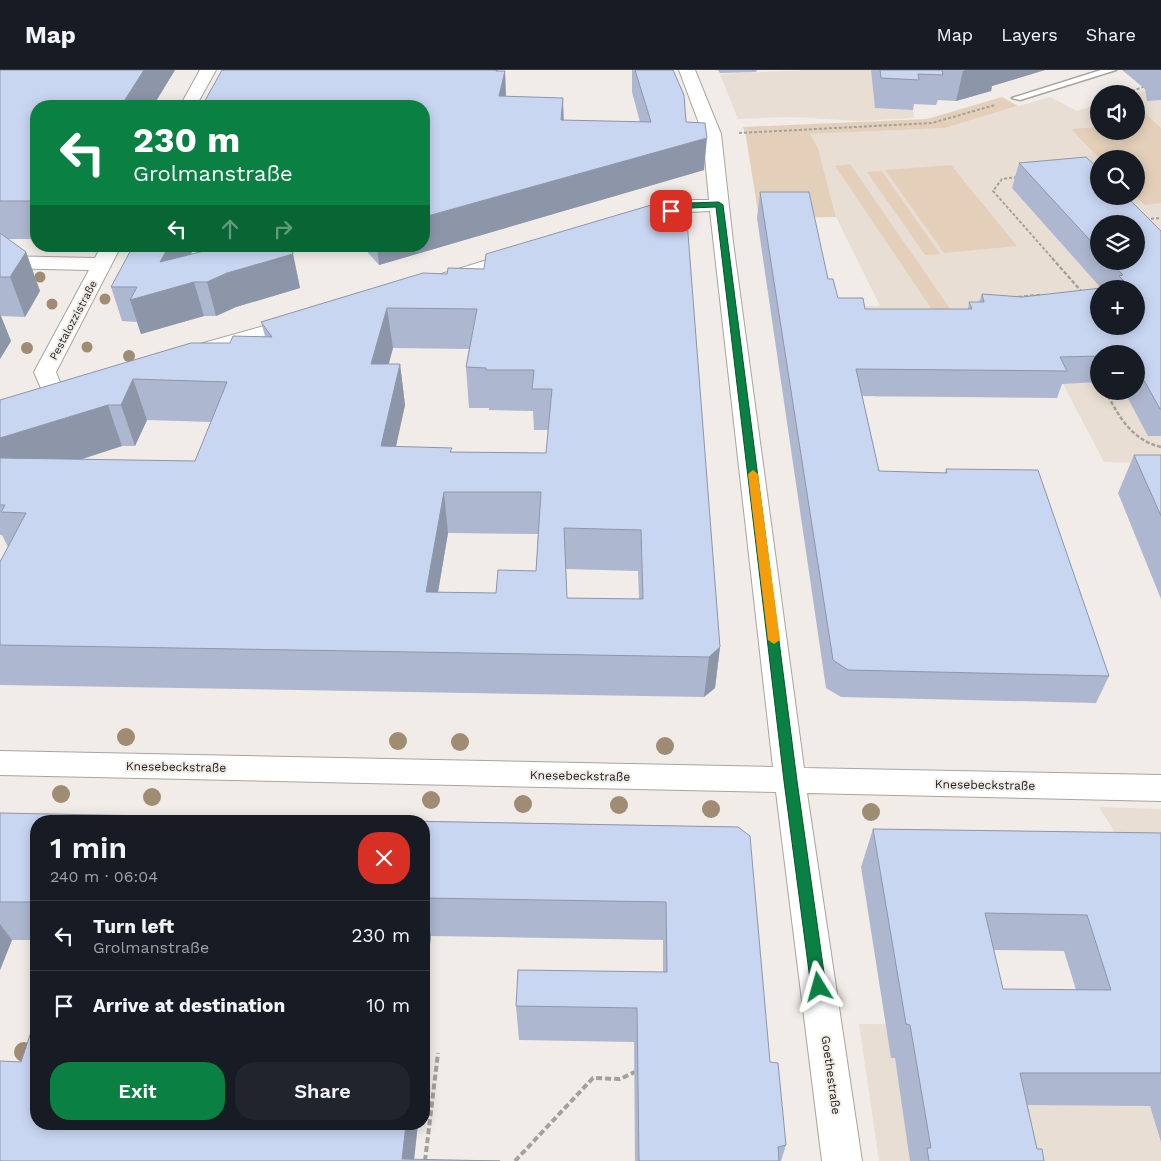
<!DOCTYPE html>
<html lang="en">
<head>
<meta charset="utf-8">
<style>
  :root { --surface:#171b24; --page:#20242c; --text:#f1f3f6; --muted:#9ea1a6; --line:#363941; --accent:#0b8043 }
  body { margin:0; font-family:"Work Sans",sans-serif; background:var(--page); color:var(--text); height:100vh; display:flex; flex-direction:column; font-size:19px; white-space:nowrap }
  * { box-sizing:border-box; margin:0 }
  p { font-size:16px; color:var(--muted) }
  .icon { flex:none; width:28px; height:28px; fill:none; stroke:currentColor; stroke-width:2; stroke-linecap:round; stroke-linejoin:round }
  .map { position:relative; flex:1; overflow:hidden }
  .panel { position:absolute; left:30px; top:745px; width:400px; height:315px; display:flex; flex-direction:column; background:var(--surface); border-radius:20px; box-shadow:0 2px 12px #0003 }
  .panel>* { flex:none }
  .banner { position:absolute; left:30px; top:30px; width:400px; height:152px; border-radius:20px; box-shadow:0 2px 12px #0003; background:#0b8043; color:#fff; overflow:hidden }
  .tools { position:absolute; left:1090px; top:15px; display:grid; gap:10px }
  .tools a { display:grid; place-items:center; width:55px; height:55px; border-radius:50%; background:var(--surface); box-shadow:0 2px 12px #0003; font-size:25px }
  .pin { position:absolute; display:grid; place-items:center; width:42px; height:42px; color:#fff; margin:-21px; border-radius:10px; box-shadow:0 2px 8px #0006 }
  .me { position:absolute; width:55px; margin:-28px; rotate:352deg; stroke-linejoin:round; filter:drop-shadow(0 0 4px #0008) }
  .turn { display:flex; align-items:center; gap:18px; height:105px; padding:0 20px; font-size:22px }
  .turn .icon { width:65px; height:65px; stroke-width:2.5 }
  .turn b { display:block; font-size:35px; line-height:42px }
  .lanes { display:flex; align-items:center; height:48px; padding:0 20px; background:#0003; justify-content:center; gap:25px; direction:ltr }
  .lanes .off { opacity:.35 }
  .round { display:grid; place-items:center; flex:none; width:52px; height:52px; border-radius:20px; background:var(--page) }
  .overview { display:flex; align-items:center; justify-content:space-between; height:85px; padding:0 20px }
  h1 { font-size:30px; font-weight:600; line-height:38px }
  .action { display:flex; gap:10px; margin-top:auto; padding:10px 20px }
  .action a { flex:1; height:58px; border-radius:20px; background:var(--accent); color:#fff; font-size:20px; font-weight:600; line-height:58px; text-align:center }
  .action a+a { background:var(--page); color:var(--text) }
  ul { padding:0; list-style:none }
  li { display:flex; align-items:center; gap:15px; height:70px; padding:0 20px; border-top:1px solid var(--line) }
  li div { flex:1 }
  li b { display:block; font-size:19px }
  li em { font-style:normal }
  header { display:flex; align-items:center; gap:30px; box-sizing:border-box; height:70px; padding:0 25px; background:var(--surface); border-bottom:1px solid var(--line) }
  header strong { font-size:24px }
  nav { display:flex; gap:28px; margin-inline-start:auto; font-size:18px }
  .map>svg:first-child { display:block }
  .built { fill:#e9ded3; fill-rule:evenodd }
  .green { fill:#e4d0ba }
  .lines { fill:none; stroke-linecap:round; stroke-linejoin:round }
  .lane-casing { stroke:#a8a49f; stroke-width:3 }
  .street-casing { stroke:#a8a49f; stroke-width:2 }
  .path-far2 { stroke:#a4a09c; stroke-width:2; stroke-dasharray:3 2; stroke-linecap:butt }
  .path-far1 { stroke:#a4a09c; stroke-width:2.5; stroke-dasharray:4 2; stroke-linecap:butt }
  .path { stroke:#a4a09c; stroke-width:4; stroke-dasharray:6 3; stroke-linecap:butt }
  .lane { fill:#fff; fill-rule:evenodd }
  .street { fill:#fff; fill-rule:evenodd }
  .tree { fill:#a08c73 }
  .wall { fill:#adb8d0; fill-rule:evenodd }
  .shaded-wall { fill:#8d96a9 }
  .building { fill:#c9d6f2; stroke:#8d96a9; fill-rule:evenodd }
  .route { fill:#0b8043; stroke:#07532c }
  .slow { fill:#f59e0b }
  .labels { text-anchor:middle; stroke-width:4; stroke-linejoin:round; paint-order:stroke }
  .far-street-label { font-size:11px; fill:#1e1c1a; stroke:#f1ece7 }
  .street-label { font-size:12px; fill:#1e1c1a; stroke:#f1ece7 }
</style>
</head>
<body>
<header>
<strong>Map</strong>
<nav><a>Map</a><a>Layers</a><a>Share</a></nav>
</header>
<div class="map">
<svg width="1161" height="1091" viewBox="0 0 1161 1091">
  <rect width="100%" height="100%" fill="#f1ece7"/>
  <path class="built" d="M805,0H950L946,30L936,29V35L912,34L914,48L859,51L792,47L738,49L720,4Z
    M1161,14V393L1104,392L1063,314L1051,315L1057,328L875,327V324L778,286L770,235L880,236L836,147L818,78L809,64L945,58L1050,27L1077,41L1099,34V61H1136V24H1131ZM1099,89H1136V126H1099ZM1099,154H1136V191H1099ZM1099,219H1136V256H1099ZM1099,284H1136V321H1099Z
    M1099,737L1161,739V868L1139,801Z
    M859,954L1161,956V1091H879Z"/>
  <path class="green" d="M1002,27L1018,36L945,58L810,64L818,78L836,147L759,148L746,67L743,57L927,49Z
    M1136,38H1139L1161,58V133L1145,135L1136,126V89H1100L1071,59L1099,57V61H1136Z
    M850,94L953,243L935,244L835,96Z
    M951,95L1017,176L944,183L885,100Z
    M882,101L940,184L925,185L867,102Z"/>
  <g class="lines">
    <defs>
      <path id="lane" d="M1101,0H1116L1020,30L1012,28Z"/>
      <path id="street" d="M200,0H216L196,36H180Z
        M679,0H695L721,64L733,172L804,698L1161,705V731L807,723L862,1091H822L776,722L0,705V681L773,697L710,141L690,142L650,153L643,151L641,147L643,143L689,130H709L703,64Z
        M101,176H121L56,302L65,325L62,330L54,332L46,330L34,302L89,200L0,198V186L95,188Z
        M520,180L527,182L530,186L527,190L442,216L435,214L432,210L435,206Z
        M300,246L308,247L311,252L308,257L190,291L182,289L179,284L182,279Z"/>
    </defs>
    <use href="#lane" class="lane-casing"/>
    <use href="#street" class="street-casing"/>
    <path class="path-far2" d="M1132,21L1146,16
      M739,63L932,53L995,35
      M1017,107L1002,109L993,121L1053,189
      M1146,149L1161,148"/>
    <path class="path-far1" d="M1052,188L1081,221H1078
      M1018,227L1040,225
      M1108,326C1121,350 1133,370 1161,377"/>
    <path class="path" d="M425,1091L438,983
      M515,1091L593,1008L620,1009L637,1001"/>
    <use href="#lane" class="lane"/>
    <use href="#street" class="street"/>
  </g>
  <g class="tree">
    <circle cx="40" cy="207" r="5.5"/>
    <circle cx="105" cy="229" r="5.5"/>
    <circle cx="52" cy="234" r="5.5"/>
    <circle cx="87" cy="277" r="5.5"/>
    <circle cx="27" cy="278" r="6"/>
    <circle cx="129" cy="286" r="6"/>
    <circle cx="126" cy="667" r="9"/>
    <circle cx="398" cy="671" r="9"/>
    <circle cx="460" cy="672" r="9"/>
    <circle cx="665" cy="676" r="9"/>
    <circle cx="61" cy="724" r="9"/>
    <circle cx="152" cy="727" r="9"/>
    <circle cx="431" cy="730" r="9"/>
    <circle cx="523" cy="734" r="9"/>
    <circle cx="619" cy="735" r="9"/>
    <circle cx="711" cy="739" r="9"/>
    <circle cx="871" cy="742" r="9"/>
    <circle cx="24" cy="982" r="10"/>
  </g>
  <path class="wall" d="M0,0H175L153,36H36V169H7L26,182L40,221L25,247L1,246L11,271L0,289Z
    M222,0H498V1H505L506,26L563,50L640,52L632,22V0H673L686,52L704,100L379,195L362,176H424V36Z
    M718,0H757L756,2L720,3Z
    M871,0H1045L992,16L991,21L956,31L938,30L936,35L914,34L913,40L875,38Z
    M1122,0H1161V30L1147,31L1145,19Z
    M1019,93L1161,161V366H1148L1124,321H1136V284H1099V312L1062,314L1057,328L862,326L879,401L945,403L946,399L1109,606L1096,633L841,627L826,618L757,148L760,122L828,209L838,228L865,239H968L969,232H979L982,224L1022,227L1101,218L1012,118ZM1099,154L1136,191H1099Z
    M293,184L300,218L236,237L216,246H204L141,264L137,252L122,251L111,217L191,185Z
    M484,199L720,577L715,618L704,627L0,615V492L8,477L2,465H0V330L230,273L265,266L261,252L447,204ZM393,278L469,279L466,297L469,338H489V340L533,341L534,360H548L546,383L452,382L396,376L405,335L400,294H388ZM147,350L211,352L195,391L80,390L122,376H135ZM448,463L538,464L536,501L496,523L438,522ZM566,499L638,501L639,529L567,528Z
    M1134,385H1161V529L1118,423Z
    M0,743L36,751V870H12L0,900Z
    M424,751L738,757L770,992L786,1075L781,1091H635L634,972L519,970L516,936L663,902V870L431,866L424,925L429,947L424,999Z
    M873,759L1161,763V1072L1150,1036L1027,1035L1037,1079L1044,1091H910L895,988H891L861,797ZM994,880L1064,881L1076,920L1003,919Z"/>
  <path class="shaded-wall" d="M144,0H175L153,36H121Z
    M966,0H1045L992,16L991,21L956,31L963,1Z
    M505,1L506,32L499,26Z
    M563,28L564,59L561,50Z
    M707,68L704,100L379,195L377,176H424V147Z
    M169,176H195L175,217L194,212L204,246L141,264L130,230L160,192Z
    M26,182L40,221L25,247L10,207Z
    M293,184L300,218L236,237L216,246L207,212L227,203Z
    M387,238L393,278L378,334L371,294Z
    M0,244L11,271L0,289Z
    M400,294L405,335L387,417L381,376Z
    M133,309L147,350L135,376L121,335Z
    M108,335L122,376L0,415V368Z
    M444,422L448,463L431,563L426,522Z
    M720,577L715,618L704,627L709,587Z
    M424,829L431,866L424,925L429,947L424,999Z
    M0,854L12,870L0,900Z
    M406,1054H418L414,1091L402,1089Z"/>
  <path class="building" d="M0,0H144L121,36H36V131H0Z
    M222,0H496V1H505L499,26L563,28L561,50L651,52L635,0H673L684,25L686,52L705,53L707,68L424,147V36H202Z
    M880,0H942L943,5L918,4L919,10L881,8Z
    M1086,87L1099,99V126H1126L1161,161V339H1160L1136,296V284H1099V286L1060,287L1067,301L856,299L879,401L947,403L946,399L1038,400L1109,606L848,600L833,590L760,122H809L828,209H833L838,228H863L865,239H972L969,232H984L982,224L1022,227L1128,215L1119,206L1123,205L1110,191H1136V154H1099V180L1019,93ZM1099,219H1136V256H1099Z
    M685,125L720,577L709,587L0,575V492L26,443L1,442L5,435H0V388L195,391L227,312L133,309L121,335H108L0,368V330L191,273H230L233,266L272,267L261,252L423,203L447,204L448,198L484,199L486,184ZM387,238L477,239L466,297L486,298V300H534L532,319H552L546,383L450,382L452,378L381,376L400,294H371ZM444,422H541L536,501L498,500L496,523L426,522ZM564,458L641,460L643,529L567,528Z
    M0,163L26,182L10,207H0Z
    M133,176H169L160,192L224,176H291L293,184L227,203L207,212H194L130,230L137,217H111Z
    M1134,385H1161V446Z
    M0,743L300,749L299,751H36V832H0Z
    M346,750L738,757L750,766L770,992L778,993L786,1075L778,1077L779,1091H639L637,938L516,936L518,900L667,902L666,832L424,828V751H346Z
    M873,759L1161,763V1003H1020L1037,1079H1042L1044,1091H929L927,1078H931L910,955L906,954ZM985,843L1087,845L1111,920L1003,919Z
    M36,947V1054H406L402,1089L500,1091H0V991L21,992Z"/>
  <path class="route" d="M719,132L723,135L797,711L826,917L824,922L819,924L814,922L811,917L784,711L716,137L690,138L671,143L667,141L689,133Z"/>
  <path class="slow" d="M753,400L758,404L780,570L774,574L768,570L748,404Z"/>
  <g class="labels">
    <g class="far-street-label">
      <text transform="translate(73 250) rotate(-62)" y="4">Pestalozzistraße</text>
    </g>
    <g class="street-label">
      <text transform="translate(176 697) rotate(1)" y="4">Knesebeckstraße</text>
      <text transform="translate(580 706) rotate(1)" y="4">Knesebeckstraße</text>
      <text transform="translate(985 715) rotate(1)" y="4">Knesebeckstraße</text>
      <text transform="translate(831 1005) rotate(82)" y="4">Goethestraße</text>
    </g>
  </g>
</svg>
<div class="tools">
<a><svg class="icon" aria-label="sound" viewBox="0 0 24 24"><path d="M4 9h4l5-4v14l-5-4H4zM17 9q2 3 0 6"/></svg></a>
<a><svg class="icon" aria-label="search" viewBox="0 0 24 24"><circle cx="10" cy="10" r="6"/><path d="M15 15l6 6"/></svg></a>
<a><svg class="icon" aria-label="layers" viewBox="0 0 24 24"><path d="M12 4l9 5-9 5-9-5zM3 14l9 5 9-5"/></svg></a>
<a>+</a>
<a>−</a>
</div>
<div class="pin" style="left:671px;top:141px;background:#d93025"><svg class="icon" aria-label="arrive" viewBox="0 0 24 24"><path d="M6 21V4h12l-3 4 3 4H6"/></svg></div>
<svg class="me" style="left:819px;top:917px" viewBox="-20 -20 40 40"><path d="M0-17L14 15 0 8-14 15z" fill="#0b8043" stroke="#fff" stroke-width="4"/></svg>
<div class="banner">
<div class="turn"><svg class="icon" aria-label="left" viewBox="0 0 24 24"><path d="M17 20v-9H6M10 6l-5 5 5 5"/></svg><div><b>230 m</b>Grolmanstraße</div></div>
<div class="lanes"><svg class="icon" aria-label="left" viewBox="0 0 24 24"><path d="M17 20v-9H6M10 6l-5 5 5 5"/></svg><svg class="icon off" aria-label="ahead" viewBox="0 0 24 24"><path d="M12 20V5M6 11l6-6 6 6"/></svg><svg class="icon off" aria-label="right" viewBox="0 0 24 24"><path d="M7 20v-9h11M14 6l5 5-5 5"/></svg></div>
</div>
<section class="panel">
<div class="overview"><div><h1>1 min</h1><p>240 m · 06:04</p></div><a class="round" style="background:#d93025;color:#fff"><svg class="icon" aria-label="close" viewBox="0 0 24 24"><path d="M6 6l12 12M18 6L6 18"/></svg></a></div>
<ul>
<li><svg class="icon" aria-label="left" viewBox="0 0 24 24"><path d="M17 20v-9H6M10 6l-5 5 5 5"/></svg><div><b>Turn left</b><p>Grolmanstraße</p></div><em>230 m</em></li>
<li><svg class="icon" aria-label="arrive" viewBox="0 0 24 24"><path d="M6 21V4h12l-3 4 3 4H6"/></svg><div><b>Arrive at destination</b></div><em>10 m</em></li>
</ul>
<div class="action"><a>Exit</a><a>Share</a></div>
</section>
</div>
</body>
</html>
